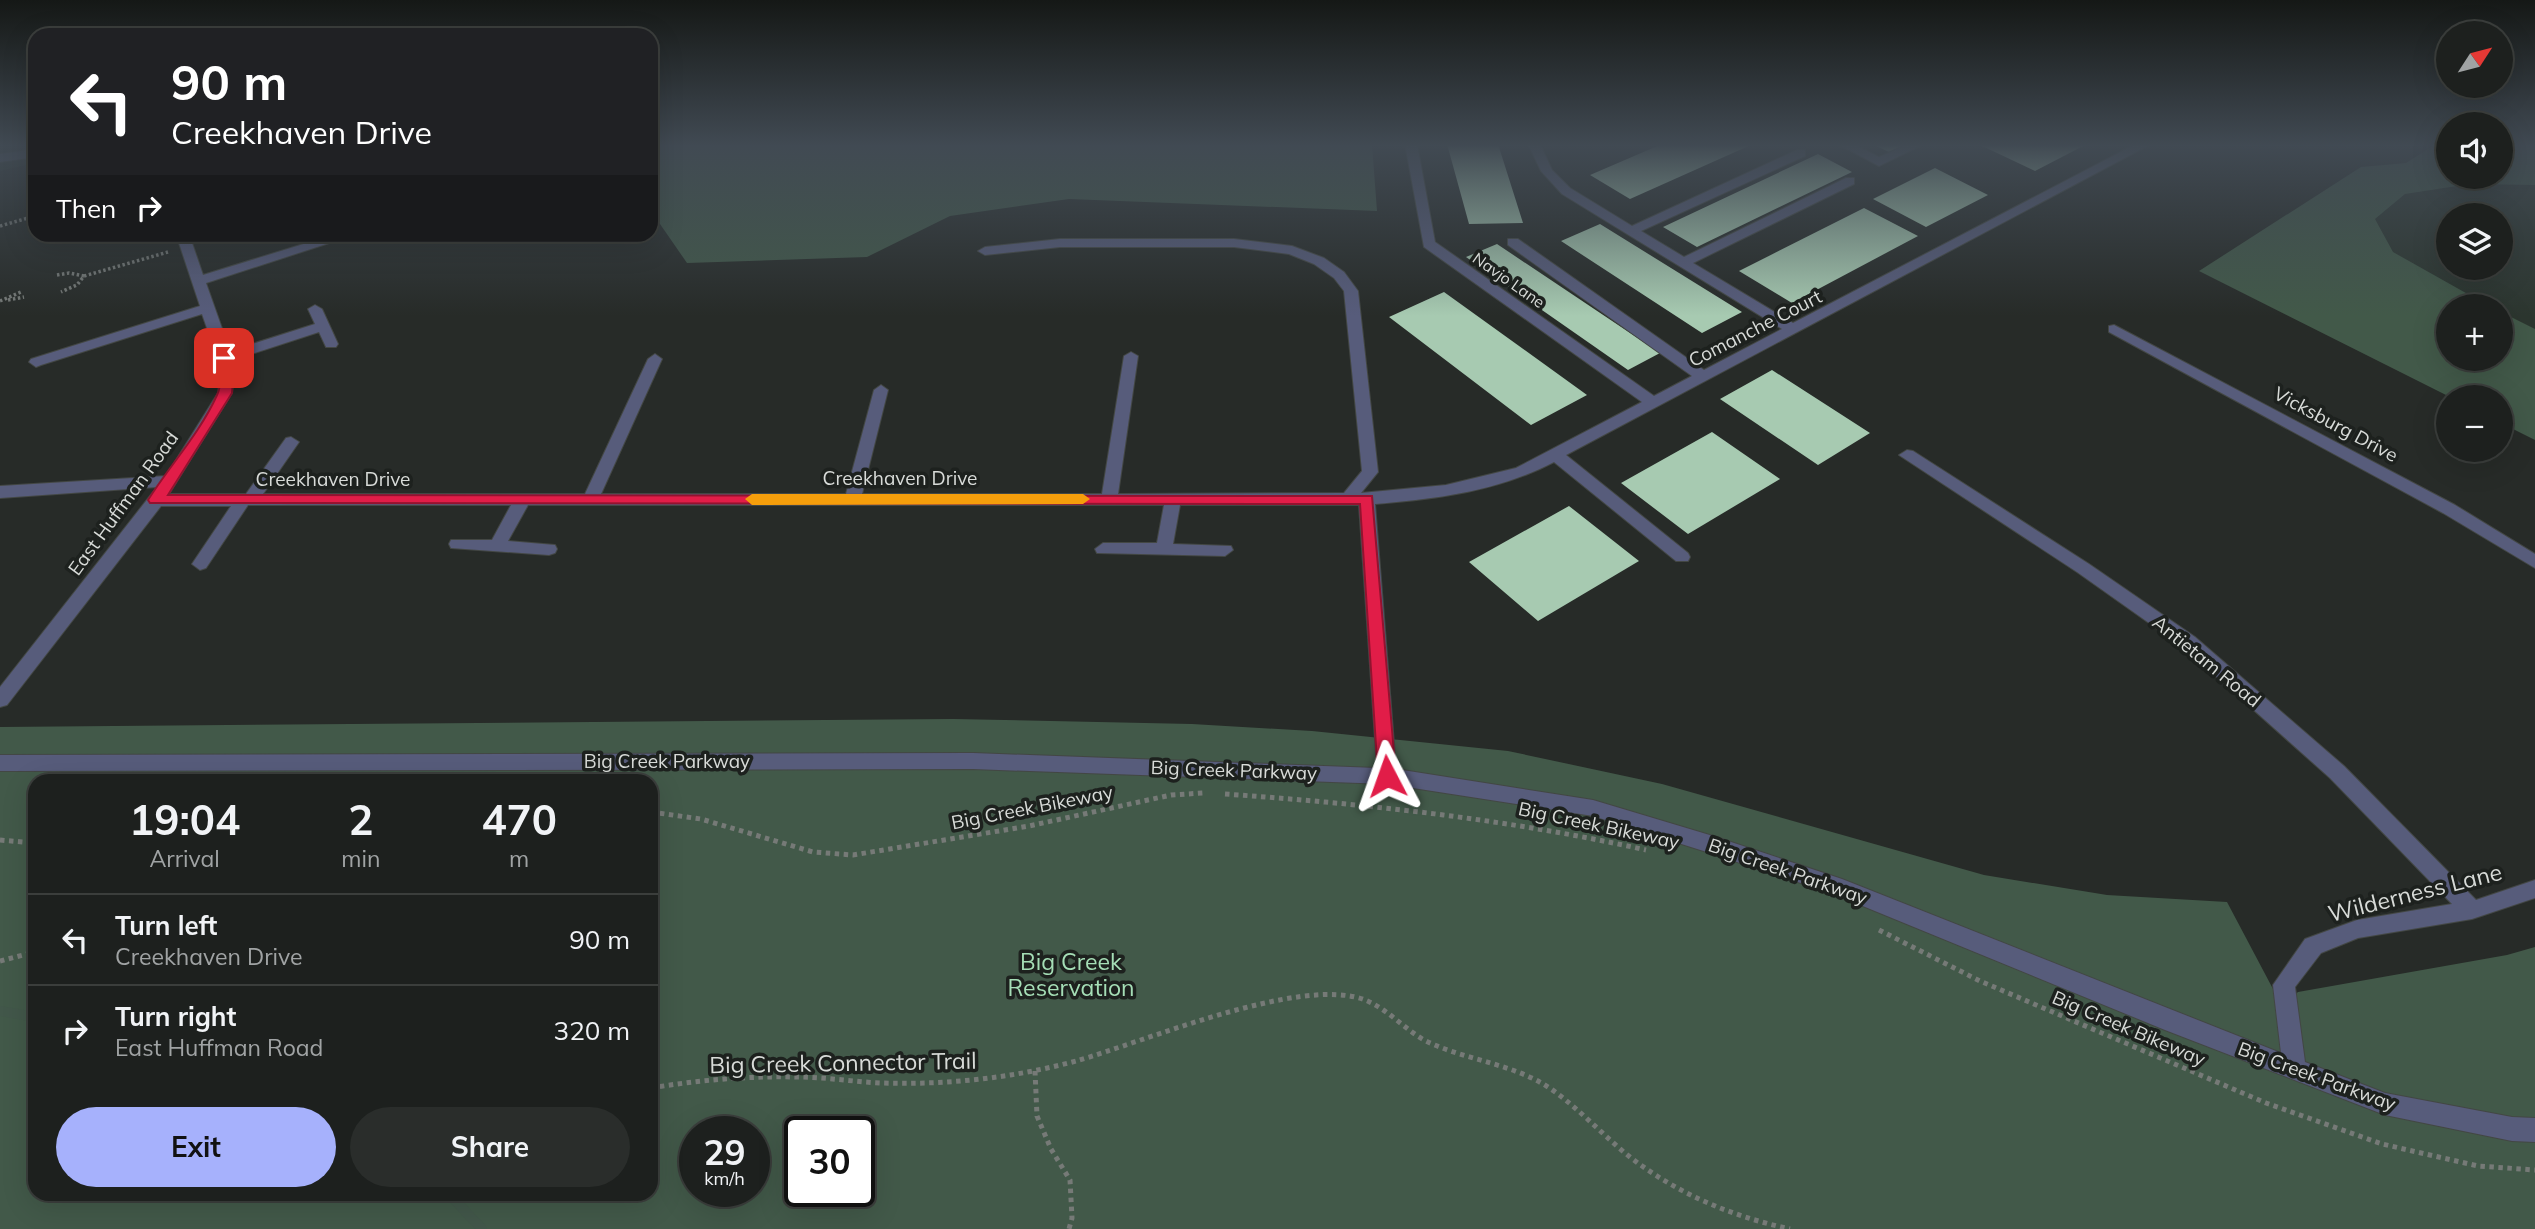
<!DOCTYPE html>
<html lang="en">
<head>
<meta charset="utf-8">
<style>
  :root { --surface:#1d201e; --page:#2a2d2b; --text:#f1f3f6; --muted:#a0a3a4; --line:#3b3e3c; --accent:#a6b1fc }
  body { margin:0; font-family:Mulish,sans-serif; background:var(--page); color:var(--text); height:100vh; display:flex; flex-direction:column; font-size:26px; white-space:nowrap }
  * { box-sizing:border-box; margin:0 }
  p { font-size:23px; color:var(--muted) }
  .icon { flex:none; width:38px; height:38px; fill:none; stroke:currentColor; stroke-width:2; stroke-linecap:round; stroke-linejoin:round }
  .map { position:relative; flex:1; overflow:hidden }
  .panel { position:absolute; left:28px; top:774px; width:630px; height:427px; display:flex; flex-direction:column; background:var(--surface); border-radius:21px; box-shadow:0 7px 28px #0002,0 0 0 2px var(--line) }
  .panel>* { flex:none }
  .guide { position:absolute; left:28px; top:28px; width:630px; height:214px; border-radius:21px; box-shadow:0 7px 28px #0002,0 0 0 2px var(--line); background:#202124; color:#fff; overflow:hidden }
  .needle { width:46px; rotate:54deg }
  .controls { position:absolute; left:2436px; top:21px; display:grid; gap:14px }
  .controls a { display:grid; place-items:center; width:77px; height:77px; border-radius:50%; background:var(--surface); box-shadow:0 7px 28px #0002,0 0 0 2px var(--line); font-size:35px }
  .speed { position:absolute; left:679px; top:1116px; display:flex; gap:14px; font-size:35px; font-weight:700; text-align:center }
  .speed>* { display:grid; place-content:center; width:91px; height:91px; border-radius:50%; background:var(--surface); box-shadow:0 7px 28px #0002,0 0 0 2px var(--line); line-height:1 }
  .speed small { font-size:18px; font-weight:400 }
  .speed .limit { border:4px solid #111; border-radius:10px; background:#fff; color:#111 }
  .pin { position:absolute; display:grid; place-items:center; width:60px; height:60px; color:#fff; margin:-30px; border-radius:14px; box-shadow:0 4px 10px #0006 }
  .me { position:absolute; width:77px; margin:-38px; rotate:356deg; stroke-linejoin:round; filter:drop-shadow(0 0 5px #0008) }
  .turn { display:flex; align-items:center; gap:24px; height:147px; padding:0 28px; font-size:32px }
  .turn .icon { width:91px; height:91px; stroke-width:2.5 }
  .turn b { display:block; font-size:49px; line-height:60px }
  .then { display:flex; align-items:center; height:66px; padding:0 28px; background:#0003; gap:14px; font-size:26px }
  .eta { display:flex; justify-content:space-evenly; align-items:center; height:119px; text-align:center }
  .eta b { font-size:42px; font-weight:700; line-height:49px }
  .button { display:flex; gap:14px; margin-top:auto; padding:14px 28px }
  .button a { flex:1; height:80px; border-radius:42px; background:var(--accent); color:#111; font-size:28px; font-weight:700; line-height:80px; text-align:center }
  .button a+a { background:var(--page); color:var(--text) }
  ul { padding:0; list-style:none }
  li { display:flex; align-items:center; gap:21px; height:91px; padding:0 28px; border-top:2px solid var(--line) }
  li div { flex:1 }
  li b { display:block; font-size:26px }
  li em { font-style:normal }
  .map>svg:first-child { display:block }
  .built { fill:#2c362f; fill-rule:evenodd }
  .green { fill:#425949; fill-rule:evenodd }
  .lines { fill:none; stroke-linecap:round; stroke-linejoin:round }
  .stream { stroke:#42574a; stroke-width:10 }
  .building { fill:#a7cab1 }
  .minor-casing { stroke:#434744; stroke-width:2 }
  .path-far1 { stroke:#767a77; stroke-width:3.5; stroke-dasharray:2.5 2.5; stroke-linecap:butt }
  .path { stroke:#767a77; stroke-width:5; stroke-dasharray:4.5 4.5; stroke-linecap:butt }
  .minor { fill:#575c7b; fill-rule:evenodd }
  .route { fill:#e11d48; stroke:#92132f; stroke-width:2 }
  .slow { fill:#f59e0b }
  .labels { text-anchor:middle; stroke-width:7; stroke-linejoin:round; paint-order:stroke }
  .far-street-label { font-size:16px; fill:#d8dbd8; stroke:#1d211e }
  .street-label { font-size:19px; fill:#d8dbd8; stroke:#1d211e }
  .near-street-label { font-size:23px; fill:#d8dbd8; stroke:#1d211e }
  .near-park-label { font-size:23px; fill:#a5deb6; stroke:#1d211e }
</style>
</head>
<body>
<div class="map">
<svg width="2535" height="1229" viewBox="0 0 2535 1229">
  <rect width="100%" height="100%" fill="#272b28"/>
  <path class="built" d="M0,144H35V163L0,171Z
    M2501,144H2535V395L2501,359V306H2448L2306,276L2448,158V177H2501ZM2448,215H2501V268H2448Z"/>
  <path class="green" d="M651,144H1372L1377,211L1069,199L950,216L867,257L687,263L651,211Z
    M2436,144H2448V177H2501V144H2535V185L2470,184L2405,194L2375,219L2393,252L2489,306H2448V359H2501V312L2535,329V440L2501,423V397H2450L2199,271L2361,167L2406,163Z
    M953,719L1192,724L1312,731L1508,751L1662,784L1984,875L2107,895L2227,902L2282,1006L2298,992L2507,955L2535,947V1229H0V727ZM35,780H651V1194H35ZM695,1132H754V1192H695ZM800,1132H859V1192H800Z"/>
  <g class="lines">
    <path class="stream" d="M0,1011L35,1017
      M449,1194L482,1229"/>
  </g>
  <path class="building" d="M1447,144H1498L1523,223L1469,224Z
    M1662,144H1753L1630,199L1590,175Z
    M1872,144H1907L1889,152Z
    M1978,144H2087L2035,171Z
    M1818,154L1852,172L1697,247L1663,227Z
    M1935,168L1988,195L1926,227L1873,199Z
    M1864,208L1918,236L1792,303L1739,271Z
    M1600,224L1742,312L1702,333L1561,241Z
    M1497,244L1660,353L1628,370L1466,257Z
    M1444,292L1587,395L1531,425L1389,317Z
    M1772,370L1870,433L1818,465L1720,399Z
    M1712,432L1780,479L1688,534L1621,483Z
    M1569,506L1639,561L1538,621L1469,562Z"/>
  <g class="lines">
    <defs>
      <path id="minor" d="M1405,144H1417L1435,242L1654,396L1692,376L1508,245V239H1518L1704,370L1782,329L1562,194L1541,171L1528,144H1540L1552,170L1570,188L1632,226L1797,150H1805V156L1641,231L1684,257L1846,178H1854V184L1693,263L1793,323L2136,144H2151L1566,455L1688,553L1690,557L1688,561H1676L1554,462C1499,491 1437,499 1375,504L1396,769L1593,800L1713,836L1842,879L2281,1053L2273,985L2305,939L2357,920L2452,904L2330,778L2183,647L2077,572L1899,455L1907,450L1913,451L2089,564L2195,637L2344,766L2476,900L2535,880V898L2472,919L2358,938L2321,953L2295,987L2305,1062L2385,1093L2512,1117L2535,1118V1142L2512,1141L2385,1115L2165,1030L1831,893L1713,854L1593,816L1387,784L973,769L0,771V755L973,753L1377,768L1359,505H1180L1173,544L1231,546L1233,550L1225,556L1097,553L1095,549L1103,543H1157L1164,505H528L508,541L555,545L557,549L555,553L549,555L451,548L449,544L451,540H492L511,505H248L206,568L200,570L192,564L231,506H161L7,705L0,707V687L157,487L0,498V486L166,476L218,393L221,368L202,314L41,365L36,367L29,362L31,359L200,306L176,234H189L203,275L336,234H357L206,283L230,351L315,324L308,309L315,305L322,309L338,344L336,347H326L319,332L233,360L235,368L232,393L169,494H246L286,438L291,437L299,442L263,494H585L648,359L655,354L662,359L601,494H846L874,390L881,385L888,390L862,494H1102L1124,356L1131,352L1138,356L1118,494L1344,493L1362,471L1344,291L1334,278L1314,264L1289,254L1234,247H1060L985,255L978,251L985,247L1060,239H1234L1292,246L1324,258L1344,272L1358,291L1378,472L1361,493L1446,485L1516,468L1642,402L1424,247Z
        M1838,144H1853L1879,157L1909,144H1924L1879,166Z
        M35,149V157L0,162V154Z
        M2114,325L2455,505L2535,554V568L2443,513L2109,332V326Z"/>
    </defs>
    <use href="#minor" class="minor-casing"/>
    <path class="path-far1" d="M0,226L35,216
      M57,275L69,273L84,276L77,285L61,292
      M84,276L168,252
      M8,300L24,297
      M0,301L21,292"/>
    <path class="path" d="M1225,794C1367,804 1507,819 1646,850
      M651,812L701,819L813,852L853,855L1029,826L1171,795L1203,793
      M0,840L35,843
      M1879,930L1980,981L2266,1103L2382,1144L2478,1166L2535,1170
      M0,961L35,952
      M1035,1071L1037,1116L1051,1149L1070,1180L1072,1218L1069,1229
      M651,1088C699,1080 748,1076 797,1077C826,1077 854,1082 882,1083C947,1085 1013,1078 1076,1061C1144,1042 1301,975 1365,1000C1388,1009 1405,1030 1426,1041C1467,1061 1513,1063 1551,1089C1578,1108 1600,1132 1625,1153C1673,1192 1730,1216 1790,1229"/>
    <use href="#minor" class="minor"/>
  </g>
  <linearGradient id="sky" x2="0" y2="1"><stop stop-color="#151816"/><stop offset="0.46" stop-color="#414a53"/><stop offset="1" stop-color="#414a53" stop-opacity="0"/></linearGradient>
  <rect width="2535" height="316" fill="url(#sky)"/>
  <path class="route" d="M224,354L229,355L234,368L232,393L168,495L1372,496L1396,776L1393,782L1387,784L1381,782L1378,776L1360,504L150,503L148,500C170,465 200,433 217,395C222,384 221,369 217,358Z"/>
  <path class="slow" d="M752,494H1083L1090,499L1083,504L752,505L745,499Z"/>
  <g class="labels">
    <g class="far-street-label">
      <text transform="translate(1509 280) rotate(35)" y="6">Navjo Lane</text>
    </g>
    <g class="street-label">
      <text transform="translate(1755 328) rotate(-27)" y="7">Comanche Court</text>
      <text transform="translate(2336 424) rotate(28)" y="7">Vicksburg Drive</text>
      <text x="900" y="485">Creekhaven Drive</text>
      <text x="333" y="486">Creekhaven Drive</text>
      <text transform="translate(123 503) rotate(-54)" y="7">East Huffman Road</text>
      <text transform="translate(2207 661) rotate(39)" y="7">Antietam Road</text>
      <text x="667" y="768">Big Creek Parkway</text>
      <text transform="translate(1234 770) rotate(2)" y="7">Big Creek Parkway</text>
      <text transform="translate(1032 807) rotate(-11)" y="7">Big Creek Bikeway</text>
      <text transform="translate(1599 825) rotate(12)" y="7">Big Creek Bikeway</text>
      <text transform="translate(1788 871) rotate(19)" y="7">Big Creek Parkway</text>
      <text transform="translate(2129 1028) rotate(23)" y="7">Big Creek Bikeway</text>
      <text transform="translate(2317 1076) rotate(20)" y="7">Big Creek Parkway</text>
    </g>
    <g class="near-street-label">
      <text transform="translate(2415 893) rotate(-14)" y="8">Wilderness Lane</text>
      <text transform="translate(843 1063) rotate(-1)" y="8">Big Creek Connector Trail</text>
    </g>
    <g class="near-park-label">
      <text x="1071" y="970">Big Creek<tspan x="1071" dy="26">Reservation</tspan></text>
    </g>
  </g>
</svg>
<div class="controls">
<a><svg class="needle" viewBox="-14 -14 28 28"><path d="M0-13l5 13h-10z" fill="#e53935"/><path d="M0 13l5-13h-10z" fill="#a0a3a4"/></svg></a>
<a><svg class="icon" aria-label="sound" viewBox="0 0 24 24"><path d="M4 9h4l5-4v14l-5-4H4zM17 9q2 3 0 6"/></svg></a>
<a><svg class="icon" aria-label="layers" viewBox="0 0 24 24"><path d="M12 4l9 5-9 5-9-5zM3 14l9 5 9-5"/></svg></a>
<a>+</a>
<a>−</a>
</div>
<div class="speed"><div>29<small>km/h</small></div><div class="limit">30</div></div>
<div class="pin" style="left:224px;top:358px;background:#d93025"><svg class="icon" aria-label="arrive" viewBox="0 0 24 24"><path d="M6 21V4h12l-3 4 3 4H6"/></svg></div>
<svg class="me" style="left:1387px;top:776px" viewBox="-20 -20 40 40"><path d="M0-17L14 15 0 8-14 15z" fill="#e11d48" stroke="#fff" stroke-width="4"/></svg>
<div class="guide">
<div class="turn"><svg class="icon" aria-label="left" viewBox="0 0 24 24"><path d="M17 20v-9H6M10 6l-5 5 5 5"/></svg><div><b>90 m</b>Creekhaven Drive</div></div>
<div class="then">Then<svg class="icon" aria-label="right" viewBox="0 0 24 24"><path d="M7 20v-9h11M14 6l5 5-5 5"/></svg></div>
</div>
<section class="panel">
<div class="eta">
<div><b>19:04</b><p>Arrival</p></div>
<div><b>2</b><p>min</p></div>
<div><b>470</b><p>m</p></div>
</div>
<ul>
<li><svg class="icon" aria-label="left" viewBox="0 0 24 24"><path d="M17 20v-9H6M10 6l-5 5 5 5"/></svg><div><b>Turn left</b><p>Creekhaven Drive</p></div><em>90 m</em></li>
<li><svg class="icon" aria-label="right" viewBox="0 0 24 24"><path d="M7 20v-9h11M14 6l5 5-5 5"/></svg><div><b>Turn right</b><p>East Huffman Road</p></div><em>320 m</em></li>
</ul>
<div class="button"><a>Exit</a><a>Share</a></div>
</section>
</div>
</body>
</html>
